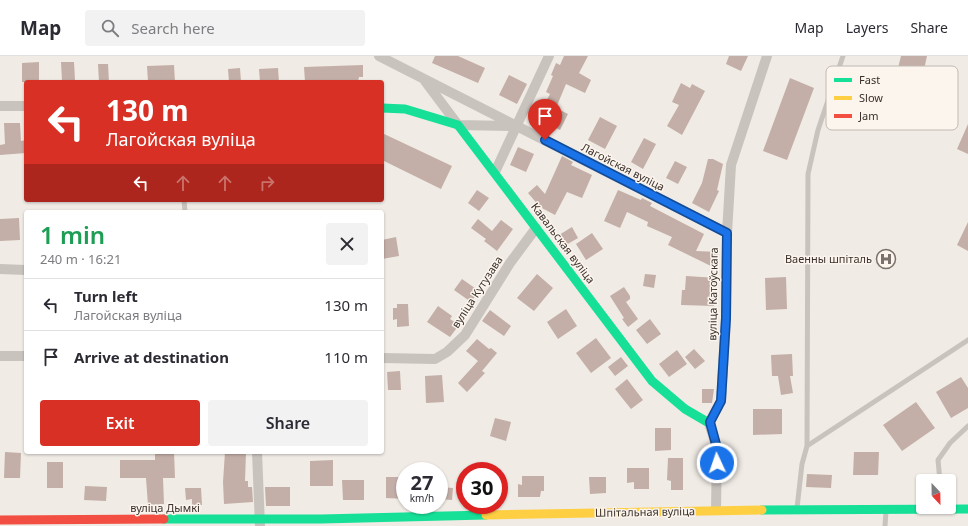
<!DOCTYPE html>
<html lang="en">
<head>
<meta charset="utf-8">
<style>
  :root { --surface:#fff; --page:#f2f2f3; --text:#2b2b33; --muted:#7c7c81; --line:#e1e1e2; --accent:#d93025 }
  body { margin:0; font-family:"Noto Sans",sans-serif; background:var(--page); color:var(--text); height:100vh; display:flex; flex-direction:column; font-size:15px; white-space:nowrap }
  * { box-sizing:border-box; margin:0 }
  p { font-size:13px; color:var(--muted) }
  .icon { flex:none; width:22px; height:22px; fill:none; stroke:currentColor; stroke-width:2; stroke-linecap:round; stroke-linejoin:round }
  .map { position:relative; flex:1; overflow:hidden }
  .drawer { position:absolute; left:24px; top:154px; width:360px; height:244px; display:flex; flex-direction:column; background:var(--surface); border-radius:4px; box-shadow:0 1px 3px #0004 }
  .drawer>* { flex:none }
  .hud { position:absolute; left:24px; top:24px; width:360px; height:122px; border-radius:4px; box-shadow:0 1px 3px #0004; background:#d93025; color:#fff; overflow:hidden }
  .needle { width:26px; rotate:158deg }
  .controls { position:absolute; left:916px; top:418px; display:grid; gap:8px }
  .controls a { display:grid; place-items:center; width:40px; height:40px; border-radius:4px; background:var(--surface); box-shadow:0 1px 3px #0004; font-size:20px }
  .speed { position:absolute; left:396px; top:406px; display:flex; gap:8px; font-size:20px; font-weight:700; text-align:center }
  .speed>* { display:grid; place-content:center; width:52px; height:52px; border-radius:50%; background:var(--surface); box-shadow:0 1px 3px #0004; line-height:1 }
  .speed small { font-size:10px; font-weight:400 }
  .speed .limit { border:6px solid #d22; background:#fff; color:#111 }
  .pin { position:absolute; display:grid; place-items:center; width:34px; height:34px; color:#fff; margin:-41px -17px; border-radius:50% 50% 50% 0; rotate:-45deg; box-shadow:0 0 4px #0007 }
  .pin .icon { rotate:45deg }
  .me { position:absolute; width:44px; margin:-22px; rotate:357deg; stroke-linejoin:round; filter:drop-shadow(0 0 3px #0008) }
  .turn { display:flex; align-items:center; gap:14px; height:84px; padding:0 16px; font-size:18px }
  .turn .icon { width:52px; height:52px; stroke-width:2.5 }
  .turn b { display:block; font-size:28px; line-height:34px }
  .lanes { display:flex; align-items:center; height:38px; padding:0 16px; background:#0003; justify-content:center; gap:20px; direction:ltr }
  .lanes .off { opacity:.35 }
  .round { display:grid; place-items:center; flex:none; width:42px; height:42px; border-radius:4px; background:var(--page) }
  .headline { display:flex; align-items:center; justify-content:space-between; height:68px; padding:0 16px }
  h1 { font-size:24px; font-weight:600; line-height:30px; color:#1e9e55 }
  .action { display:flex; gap:8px; margin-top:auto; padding:8px 16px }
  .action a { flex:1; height:46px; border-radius:4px; background:var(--accent); color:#fff; font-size:16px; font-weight:600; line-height:46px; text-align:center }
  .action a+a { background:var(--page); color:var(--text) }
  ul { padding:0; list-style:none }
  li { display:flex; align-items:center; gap:12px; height:52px; padding:0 16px; border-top:1px solid var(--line) }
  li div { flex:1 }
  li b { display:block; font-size:15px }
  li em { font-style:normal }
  header { display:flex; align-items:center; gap:24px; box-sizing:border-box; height:56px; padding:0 20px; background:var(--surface); border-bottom:1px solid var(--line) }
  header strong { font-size:19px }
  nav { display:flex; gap:22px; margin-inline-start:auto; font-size:14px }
  .search { width:280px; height:36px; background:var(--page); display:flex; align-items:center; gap:10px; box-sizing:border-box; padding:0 14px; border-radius:4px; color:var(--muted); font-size:15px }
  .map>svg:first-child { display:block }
  .building { fill:#c3afa7 }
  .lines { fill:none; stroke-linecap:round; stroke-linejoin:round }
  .lane { stroke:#c9c3be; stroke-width:5 }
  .street { stroke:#c9c3be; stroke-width:10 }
  .fast { stroke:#16e098; stroke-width:9 }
  .slow { stroke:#ffcf43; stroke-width:9 }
  .jam { stroke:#f24e42; stroke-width:9 }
  .route-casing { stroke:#114b97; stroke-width:10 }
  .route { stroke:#1a73e8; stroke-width:7 }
  .labels { text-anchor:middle; stroke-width:3; stroke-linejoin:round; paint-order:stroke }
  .street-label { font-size:11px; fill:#3b302b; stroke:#fbf5ee }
  .poi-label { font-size:11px; fill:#3b302b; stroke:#fbf5ee; text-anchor:end }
  .key { fill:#fbf5ee; stroke:#c1bab4; stroke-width:1 }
  .key-label { font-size:11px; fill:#3b302b }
</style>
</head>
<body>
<header>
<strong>Map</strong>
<div class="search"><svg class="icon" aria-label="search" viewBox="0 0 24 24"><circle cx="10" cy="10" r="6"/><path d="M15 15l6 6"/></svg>Search here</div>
<nav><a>Map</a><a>Layers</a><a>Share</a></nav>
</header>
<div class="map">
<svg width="968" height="470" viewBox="0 0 968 470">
  <rect width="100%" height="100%" fill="#f0ebe5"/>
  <path class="building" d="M435,0H458L485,12L478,27L432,7Z
    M564,0H588L579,17L591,24L585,37L566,28L556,52L568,58L560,74L537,62L550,38L546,36L553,20L551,19L556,7L560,9Z
    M729,0H748L741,15L726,8Z
    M901,0H927L923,18L898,12Z
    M39,6V26H22V7Z
    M61,6H74L75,24L62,25Z
    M98,8H108L109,26H99Z
    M174,9L175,26H148L147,10Z
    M363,9V21H359L358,26H305L304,11Z
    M240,12L241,26H229L228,13Z
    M278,12L279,26H260L259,13Z
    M509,19L527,28L517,48L499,39Z
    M790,22L814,32L787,104L763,95Z
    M681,27L690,32L692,28L705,35L682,79L667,70L679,49L672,46Z
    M600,61L617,70L605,93L588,84Z
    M4,67H20L21,85L26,84V97L0,99V89L5,88Z
    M968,68V98L957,93Z
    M382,77L452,110L441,133L382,104Z
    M644,82L656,88L643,113L631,106Z
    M518,91L534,98L526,116L510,109Z
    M562,100L573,106L571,109L592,119L582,142L567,136L555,159L540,151L528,137L537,129L545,138Z
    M708,103H713L723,108L717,134L719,135L709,156L692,147L702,127Z
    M675,105L687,111L678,128L666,122Z
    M477,134L489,142L479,155L468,147Z
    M618,134L641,144L642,142L652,147L650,150L704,178L696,195L718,196L717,213L668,189L672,181L647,170L648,166L627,156L620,172L604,165Z
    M19,162L20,184L0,185V163Z
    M478,163L492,175L501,164L513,173L497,195L484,185L486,183L471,172Z
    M968,166V195L957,189Z
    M572,171L578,182L566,189L559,179Z
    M592,177L603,193L586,204L576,188Z
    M396,181L399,200L382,203V184Z
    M537,218L553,232L534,255L517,242Z
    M645,218L656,219L654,232L643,230Z
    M686,220L717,222L716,232H714V250L681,249L682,234H685Z
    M786,221L787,253L766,254L765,222Z
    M462,223L479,235L471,246L454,234Z
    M624,231L630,240V243L626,246L638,263L628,271L622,263L624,262L610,240Z
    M397,248H408L409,270L397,271V263L393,264V252H397Z
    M438,250L452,260L450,263L459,269L450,281L427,266Z
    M566,253L577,270L558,283L547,266Z
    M490,254L511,270L504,280L482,265Z
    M650,263L661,278L647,288L636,274Z
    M596,282L611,302L591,317L576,297Z
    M477,283L489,293L491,292L497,297L482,315L485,317L467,336L458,327L478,305L466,295Z
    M694,293L705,305L695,313L685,301Z
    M677,294L687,308L669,321L659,308Z
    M792,298L793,320H790L793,337L781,339L778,320H772L771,299Z
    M621,301L628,310L615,320L608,311Z
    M400,315L401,334H388L387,316Z
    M442,319L444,346L426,347L425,320Z
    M961,321L968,332V352L951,362L936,336Z
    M627,323L643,344L631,353L615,333Z
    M702,333H714L712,347H702Z
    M916,346L935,372L902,395L883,369Z
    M753,353H782V378L753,379Z
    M495,362L511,366L506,385L490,380Z
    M655,372H671V394L655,395Z
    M5,396L21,397L20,422H4Z
    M155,396H174L175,422H163L164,448L148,449L146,422H120V404H155Z
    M225,396H246L245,425H248V431H252L253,446L224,448L223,426Z
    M854,396H879L878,419H853Z
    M668,402H683V434H671V425L667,424Z
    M333,404V430H310V405Z
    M47,406H63V432H47Z
    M627,412H649V433H634V426L627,427Z
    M807,418L832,419L831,432L806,431Z
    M522,420H544V435H541L540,441H518V428L522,429Z
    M386,421H405V443L386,442Z
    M589,421H606V437L590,438Z
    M342,424H364V444H343Z
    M85,430L107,431L106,445L84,444Z
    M265,431H290V450H266Z
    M439,431L453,432L452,444L439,443Z
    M185,432H201L202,449H192V443L186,444Z"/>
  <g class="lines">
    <path class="lane" d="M184,144L185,156
      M807,390L968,284
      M940,425L938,404L950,387L968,370
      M797,452L802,408L807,390L808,118L818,74L843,0
      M885,470L886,455"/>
    <path class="street" d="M379,0L727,177
      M425,25L458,69L515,70
      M0,50H26
      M495,116L549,0
      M0,213L26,214
      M0,300H26
      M382,302L435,303L447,296L465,279L510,207L536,172
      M257,396L260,470
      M716,454L717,392L709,367L721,345L726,262L727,177L731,109L767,0"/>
    <path class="fast" d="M382,52L405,53L458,69L652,325L685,353L709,367
      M762,454L968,453
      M164,463H321L486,459"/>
    <path class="slow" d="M486,459L762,454"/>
    <path class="jam" d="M0,464L164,463"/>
  </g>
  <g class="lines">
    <defs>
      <path id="route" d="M545,84L727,177L726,262L721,345L710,366L717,392V407"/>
    </defs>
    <use href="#route" class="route-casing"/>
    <use href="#route" class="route"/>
  </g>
  <defs>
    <symbol id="hospital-ring" viewBox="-11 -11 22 22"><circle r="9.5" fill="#fbf5ee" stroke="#7a716c" stroke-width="1.5"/><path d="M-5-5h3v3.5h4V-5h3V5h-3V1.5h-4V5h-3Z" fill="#7a716c"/></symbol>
  </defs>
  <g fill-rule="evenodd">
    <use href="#hospital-ring" x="875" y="192" width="22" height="22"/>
  </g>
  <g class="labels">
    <g class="street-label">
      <text transform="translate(623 111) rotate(27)" y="4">Лагойская вуліца</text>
      <text transform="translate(563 187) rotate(53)" y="4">Кавальская вуліца</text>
      <text transform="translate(477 236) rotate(-57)" y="4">вуліца Кутузава</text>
      <text transform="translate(713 238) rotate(-89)" y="4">вуліца Катоўскага</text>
      <text x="165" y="456">вуліца Дымкі</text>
      <text transform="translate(645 456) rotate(-1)" y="4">Шпітальная вуліца</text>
    </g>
    <g class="poi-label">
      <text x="872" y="207">Ваенны шпіталь</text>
    </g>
  </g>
  <rect x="826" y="10" width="132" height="64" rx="6" class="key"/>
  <rect x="834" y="22" width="18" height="4" fill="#16e098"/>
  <rect x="834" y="40" width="18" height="4" fill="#ffcf43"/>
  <rect x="834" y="58" width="18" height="4" fill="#f24e42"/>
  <g class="key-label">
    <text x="859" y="28">Fast</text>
    <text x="859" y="46">Slow</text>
    <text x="859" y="64">Jam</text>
  </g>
</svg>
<div class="controls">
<a><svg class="needle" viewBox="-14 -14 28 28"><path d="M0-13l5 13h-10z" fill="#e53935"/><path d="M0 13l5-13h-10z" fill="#7c7c81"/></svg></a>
</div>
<div class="speed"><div>27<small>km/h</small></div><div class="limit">30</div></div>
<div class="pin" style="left:545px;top:84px;background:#d93025"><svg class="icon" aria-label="arrive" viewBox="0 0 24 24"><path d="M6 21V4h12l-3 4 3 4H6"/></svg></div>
<svg class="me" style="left:717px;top:407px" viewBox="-20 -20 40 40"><circle r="17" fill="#1a73e8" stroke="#fff" stroke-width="3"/><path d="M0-11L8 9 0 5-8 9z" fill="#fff"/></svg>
<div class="hud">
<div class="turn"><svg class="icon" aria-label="left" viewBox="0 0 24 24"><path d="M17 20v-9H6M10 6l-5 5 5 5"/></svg><div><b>130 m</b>Лагойская вуліца</div></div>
<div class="lanes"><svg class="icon" aria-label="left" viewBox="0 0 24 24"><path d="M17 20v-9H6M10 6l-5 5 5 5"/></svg><svg class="icon off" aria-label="ahead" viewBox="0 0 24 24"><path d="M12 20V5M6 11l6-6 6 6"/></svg><svg class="icon off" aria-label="ahead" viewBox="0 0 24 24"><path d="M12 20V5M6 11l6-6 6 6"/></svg><svg class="icon off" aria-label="right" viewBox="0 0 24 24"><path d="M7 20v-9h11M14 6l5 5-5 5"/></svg></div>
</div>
<section class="drawer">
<div class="headline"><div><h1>1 min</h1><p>240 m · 16:21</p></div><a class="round"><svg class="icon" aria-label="close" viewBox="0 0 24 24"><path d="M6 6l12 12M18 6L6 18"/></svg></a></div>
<ul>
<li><svg class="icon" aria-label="left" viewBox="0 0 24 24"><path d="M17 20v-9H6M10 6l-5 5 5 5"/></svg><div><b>Turn left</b><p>Лагойская вуліца</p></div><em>130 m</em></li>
<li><svg class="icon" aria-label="arrive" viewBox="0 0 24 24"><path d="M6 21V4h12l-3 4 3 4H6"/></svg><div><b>Arrive at destination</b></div><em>110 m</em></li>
</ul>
<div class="action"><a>Exit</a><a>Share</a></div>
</section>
</div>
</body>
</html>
